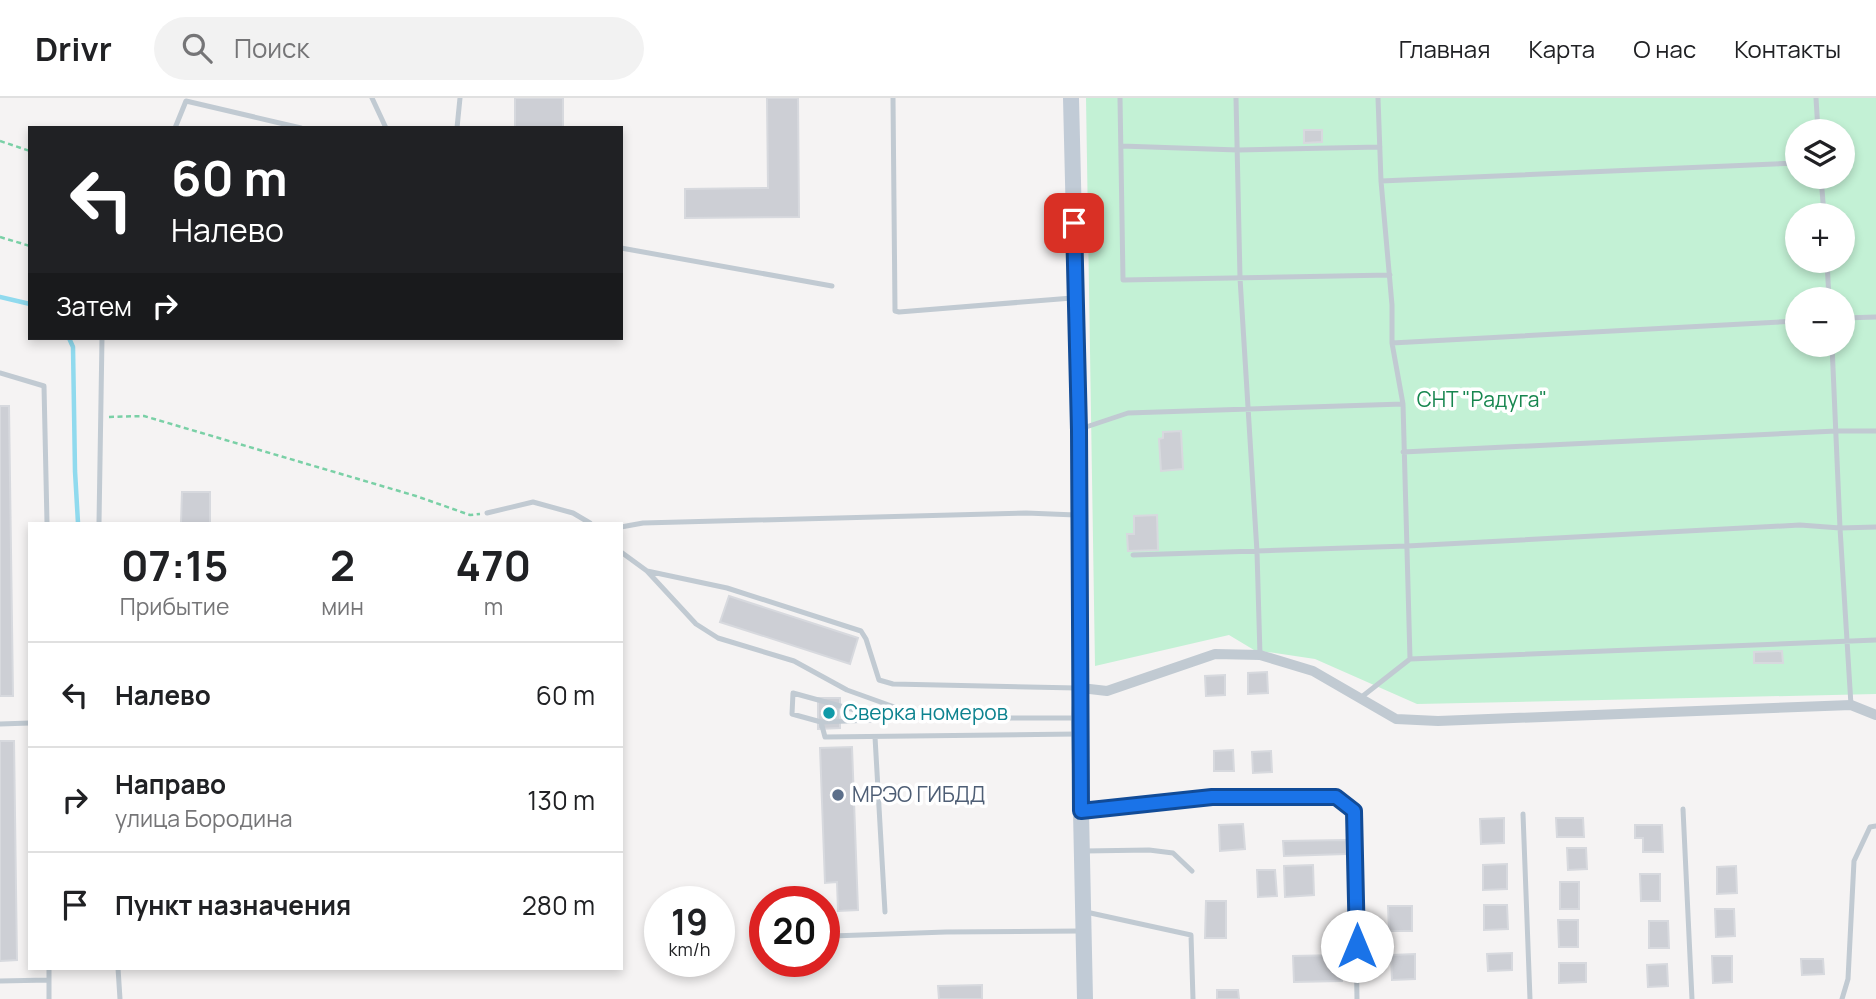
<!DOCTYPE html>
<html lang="ru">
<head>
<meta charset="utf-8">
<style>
  :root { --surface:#fff; --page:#f2f2f2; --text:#202124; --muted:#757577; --line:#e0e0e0 }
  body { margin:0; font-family:Manrope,sans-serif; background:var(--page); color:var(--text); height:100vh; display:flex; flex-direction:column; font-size:26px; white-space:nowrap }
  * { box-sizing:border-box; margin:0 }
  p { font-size:23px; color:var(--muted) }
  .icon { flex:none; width:38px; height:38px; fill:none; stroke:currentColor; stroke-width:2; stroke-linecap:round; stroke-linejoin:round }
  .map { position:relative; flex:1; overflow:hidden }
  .drawer { position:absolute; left:28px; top:424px; width:595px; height:448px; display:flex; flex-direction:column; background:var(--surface); border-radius:0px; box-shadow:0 4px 10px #0003 }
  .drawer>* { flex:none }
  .hud { position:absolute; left:28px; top:28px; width:595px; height:214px; border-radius:0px; box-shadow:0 4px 10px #0003; background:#202124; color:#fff; overflow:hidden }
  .controls { position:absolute; left:1785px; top:21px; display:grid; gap:14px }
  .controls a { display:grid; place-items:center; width:70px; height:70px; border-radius:50%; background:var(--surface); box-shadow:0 4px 10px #0003; font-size:35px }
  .speed { position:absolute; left:644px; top:788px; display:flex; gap:14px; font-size:35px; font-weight:700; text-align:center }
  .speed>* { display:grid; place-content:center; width:91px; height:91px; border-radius:50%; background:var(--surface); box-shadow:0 4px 10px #0003; line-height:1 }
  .speed small { font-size:18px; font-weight:400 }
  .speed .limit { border:10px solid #d22; background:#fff; color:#111 }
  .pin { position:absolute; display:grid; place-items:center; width:60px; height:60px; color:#fff; margin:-30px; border-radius:14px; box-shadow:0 4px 10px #0006 }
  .me { position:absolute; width:77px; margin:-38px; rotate:0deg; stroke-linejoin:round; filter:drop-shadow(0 0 5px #0008) }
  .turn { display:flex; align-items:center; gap:24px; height:147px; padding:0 28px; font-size:32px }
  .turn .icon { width:91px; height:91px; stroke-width:2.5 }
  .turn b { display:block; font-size:49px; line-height:60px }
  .then { display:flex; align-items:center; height:66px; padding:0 28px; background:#0003; gap:14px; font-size:26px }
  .eta { display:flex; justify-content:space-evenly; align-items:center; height:119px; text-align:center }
  .eta b { font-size:42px; font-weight:700; line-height:49px }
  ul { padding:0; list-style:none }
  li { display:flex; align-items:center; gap:21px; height:105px; padding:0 28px; border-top:2px solid var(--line) }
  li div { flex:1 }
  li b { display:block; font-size:26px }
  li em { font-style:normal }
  header { display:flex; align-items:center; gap:42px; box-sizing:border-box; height:98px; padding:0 35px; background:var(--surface); border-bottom:2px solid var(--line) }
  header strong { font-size:33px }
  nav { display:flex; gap:38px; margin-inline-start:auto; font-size:24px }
  .search { width:490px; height:63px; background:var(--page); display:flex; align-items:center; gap:18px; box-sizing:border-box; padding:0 24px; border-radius:38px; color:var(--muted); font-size:26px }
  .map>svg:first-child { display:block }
  .garden { fill:#c3f1d5; fill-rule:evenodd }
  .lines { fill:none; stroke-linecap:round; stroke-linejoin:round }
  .stream { stroke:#90daee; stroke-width:4.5 }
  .building { fill:#cdcfd5; stroke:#d7d9de; stroke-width:2 }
  .path { stroke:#7ad0a6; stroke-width:2.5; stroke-dasharray:5 3.5; stroke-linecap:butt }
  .service { stroke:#c1cad2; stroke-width:5 }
  .minor { stroke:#c1cad2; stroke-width:10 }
  .secondary { stroke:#c1cbd6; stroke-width:16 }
  .route-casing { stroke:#114b97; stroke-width:18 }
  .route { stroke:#1a73e8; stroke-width:12 }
  .culture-dot { fill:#0f9aa8; stroke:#fff; stroke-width:2.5 }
  .service-dot { fill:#5c6f8a; stroke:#fff; stroke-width:2.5 }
  .labels { text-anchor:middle; stroke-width:7; stroke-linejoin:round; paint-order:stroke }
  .park-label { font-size:21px; fill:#17864f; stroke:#fff }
  .culture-label { font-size:21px; fill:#0d838f; stroke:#fff; text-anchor:start }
  .service-label { font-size:21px; fill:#4e5e75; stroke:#fff; text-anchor:start }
</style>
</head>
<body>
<header>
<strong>Drivr</strong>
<div class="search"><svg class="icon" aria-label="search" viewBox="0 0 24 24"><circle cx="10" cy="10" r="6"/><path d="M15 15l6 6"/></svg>Поиск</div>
<nav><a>Главная</a><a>Карта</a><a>О нас</a><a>Контакты</a></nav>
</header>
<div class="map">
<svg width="1876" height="901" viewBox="0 0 1876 901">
  <rect width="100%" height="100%" fill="#f5f3f3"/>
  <path class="garden" d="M1086,0H1876V596L1417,606L1315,561L1254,552L1229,537L1095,568ZM1797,33H1843V79H1797ZM1797,117H1843V163H1797ZM1797,201H1843V247H1797Z"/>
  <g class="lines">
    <path class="stream" d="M0,199L30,206
      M69,240L73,249L75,373L78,425"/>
  </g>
  <path class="building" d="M515,0H563V30H515Z
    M767,0H798L799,119L685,120V91L768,90Z
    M1304,32H1322V44L1304,45Z
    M0,308H9L13,598H0Z
    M1181,333L1183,371L1161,373L1159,341L1163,340V334Z
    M182,394H210V425H181Z
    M1157,417L1158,452L1128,453L1127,436H1134V418Z
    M729,498L858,540L850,566L720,524Z
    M1782,553L1783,565H1754V554Z
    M1267,574L1268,595L1248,596V575Z
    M1225,577V597L1206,598L1205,578Z
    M818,600H840V630L818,631Z
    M0,643H14L17,862L0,863Z
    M852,649L858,812L838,813L837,784L825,785L820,650Z
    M1233,652L1234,673H1214V653Z
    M1271,653L1272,674L1253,675L1252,654Z
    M1504,720V745L1481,746L1480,721Z
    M1556,720H1583L1584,739H1557Z
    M1243,726L1245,751L1220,753L1219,727Z
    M1635,727H1662L1663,754H1643V740H1635Z
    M1346,742V756L1284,758L1283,743Z
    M1567,750H1586L1587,771L1568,772Z
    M1507,766V791L1483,792V767Z
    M1313,767L1314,797L1285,799L1284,768Z
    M1736,768L1737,795L1717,796V769Z
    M1257,772H1275L1277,798L1258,799Z
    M1640,776H1660V803H1641Z
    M1560,784H1579V811H1560Z
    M1206,803H1226V840H1205Z
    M1484,807H1507L1508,831L1484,832Z
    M1388,808H1412V833H1389Z
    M1715,811H1734L1735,838L1716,839Z
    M1558,822H1578V849H1559Z
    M1649,823H1668L1669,850H1649Z
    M1512,855V872L1488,873L1487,856Z
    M1415,856V881L1392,882L1391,857Z
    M1341,857L1342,883L1294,884L1293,858Z
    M1712,858H1732V884L1713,885Z
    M1801,861H1823L1824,876L1802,877Z
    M1559,865H1586V884L1559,885Z
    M1667,866L1668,888L1648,889L1647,867Z
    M982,887V901H939L938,888Z
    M1217,892H1238L1239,901H1217Z"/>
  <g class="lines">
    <path class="path" d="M0,43L30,53
      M0,139L30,148
      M109,319L144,318L416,398L470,417L480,416"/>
    <path class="service" d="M372,0L386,30
      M893,0L895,213L899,214L1072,200
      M1120,0L1123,182L1390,177
      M1236,0L1240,180L1257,454L1260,557
      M1378,0L1381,83L1392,207V245L1403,306L1410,561
      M1816,0L1818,33
      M175,30L186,3L301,30
      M457,30L460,0
      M1121,48L1238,52L1380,49
      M1821,79L1824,117
      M1381,83L1797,65
      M621,150L832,188
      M1827,163L1829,201
      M1843,220L1876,219
      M1392,245L1797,223
      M1832,247L1840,430L1851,607
      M0,275L44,288L47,425
      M1083,330L1128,315L1403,306
      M1403,354L1836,333H1876
      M487,415L533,404L573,415L590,425
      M99,425L102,240
      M621,429L643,425L1026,415L1076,417
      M621,454L647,473
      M1133,457L1407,448L1800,427L1840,430L1876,429
      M1359,601L1410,561L1876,542
      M925,620L847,592L794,563L718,540L696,526L647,473L727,490L861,533L866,541L879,582L893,586L1077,590
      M821,624L792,616L793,595L880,619
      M0,626L30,625
      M1077,636L825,639L821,624L925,620H1077
      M875,639L885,814
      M1683,711L1692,901
      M1085,712L1212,699H1336L1354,713L1357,901
      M1523,716L1530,901
      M1085,753L1149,752L1173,755L1192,773
      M1086,814L1191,837L1193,901
      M832,838L946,834L1081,833
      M118,870L120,901
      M0,883L49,882
      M49,901V870
      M1842,901L1848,881L1854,763L1870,729L1876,728"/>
    <path class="minor" d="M1081,590L1107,593L1215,556L1260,557L1313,573L1396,621L1438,623L1851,607L1876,617"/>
    <path class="secondary" d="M1071,0L1079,332L1081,590L1079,620L1085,901"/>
  </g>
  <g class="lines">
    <defs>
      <path id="route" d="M1074,125L1079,332L1081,713L1212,699H1336L1354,713L1357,848"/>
    </defs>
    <use href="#route" class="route-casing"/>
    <use href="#route" class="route"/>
  </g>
  <circle class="culture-dot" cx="829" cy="615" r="7"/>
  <circle class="service-dot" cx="838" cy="697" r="7"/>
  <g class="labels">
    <g class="park-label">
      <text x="1482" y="309">СНТ "Радуга"</text>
    </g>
    <g class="culture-label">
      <text x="843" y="622">Сверка номеров</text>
    </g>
    <g class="service-label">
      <text x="852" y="704">МРЭО ГИБДД</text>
    </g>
  </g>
</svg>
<div class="controls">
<a><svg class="icon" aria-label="layers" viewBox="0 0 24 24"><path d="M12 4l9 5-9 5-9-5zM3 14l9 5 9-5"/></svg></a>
<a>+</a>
<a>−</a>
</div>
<div class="speed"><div>19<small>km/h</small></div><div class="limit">20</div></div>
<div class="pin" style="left:1074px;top:125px;background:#d93025"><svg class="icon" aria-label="arrive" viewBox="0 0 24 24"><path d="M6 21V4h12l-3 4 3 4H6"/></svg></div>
<svg class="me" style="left:1357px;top:848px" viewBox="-20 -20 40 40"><circle r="19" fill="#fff"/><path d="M0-13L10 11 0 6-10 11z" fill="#1a73e8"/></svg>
<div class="hud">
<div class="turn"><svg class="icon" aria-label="left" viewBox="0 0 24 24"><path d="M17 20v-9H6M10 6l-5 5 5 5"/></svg><div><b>60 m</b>Налево</div></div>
<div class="then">Затем<svg class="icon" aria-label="right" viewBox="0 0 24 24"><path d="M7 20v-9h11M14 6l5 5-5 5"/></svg></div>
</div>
<section class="drawer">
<div class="eta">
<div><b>07:15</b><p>Прибытие</p></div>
<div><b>2</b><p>мин</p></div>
<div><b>470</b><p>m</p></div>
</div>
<ul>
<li><svg class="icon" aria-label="left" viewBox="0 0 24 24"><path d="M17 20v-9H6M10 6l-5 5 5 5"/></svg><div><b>Налево</b></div><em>60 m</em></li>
<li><svg class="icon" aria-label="right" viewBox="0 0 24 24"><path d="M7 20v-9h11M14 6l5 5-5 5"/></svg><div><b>Направо</b><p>улица Бородина</p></div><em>130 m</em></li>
<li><svg class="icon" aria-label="arrive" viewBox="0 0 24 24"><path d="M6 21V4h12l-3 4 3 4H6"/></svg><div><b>Пункт назначения</b></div><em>280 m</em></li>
</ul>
</section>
</div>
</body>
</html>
